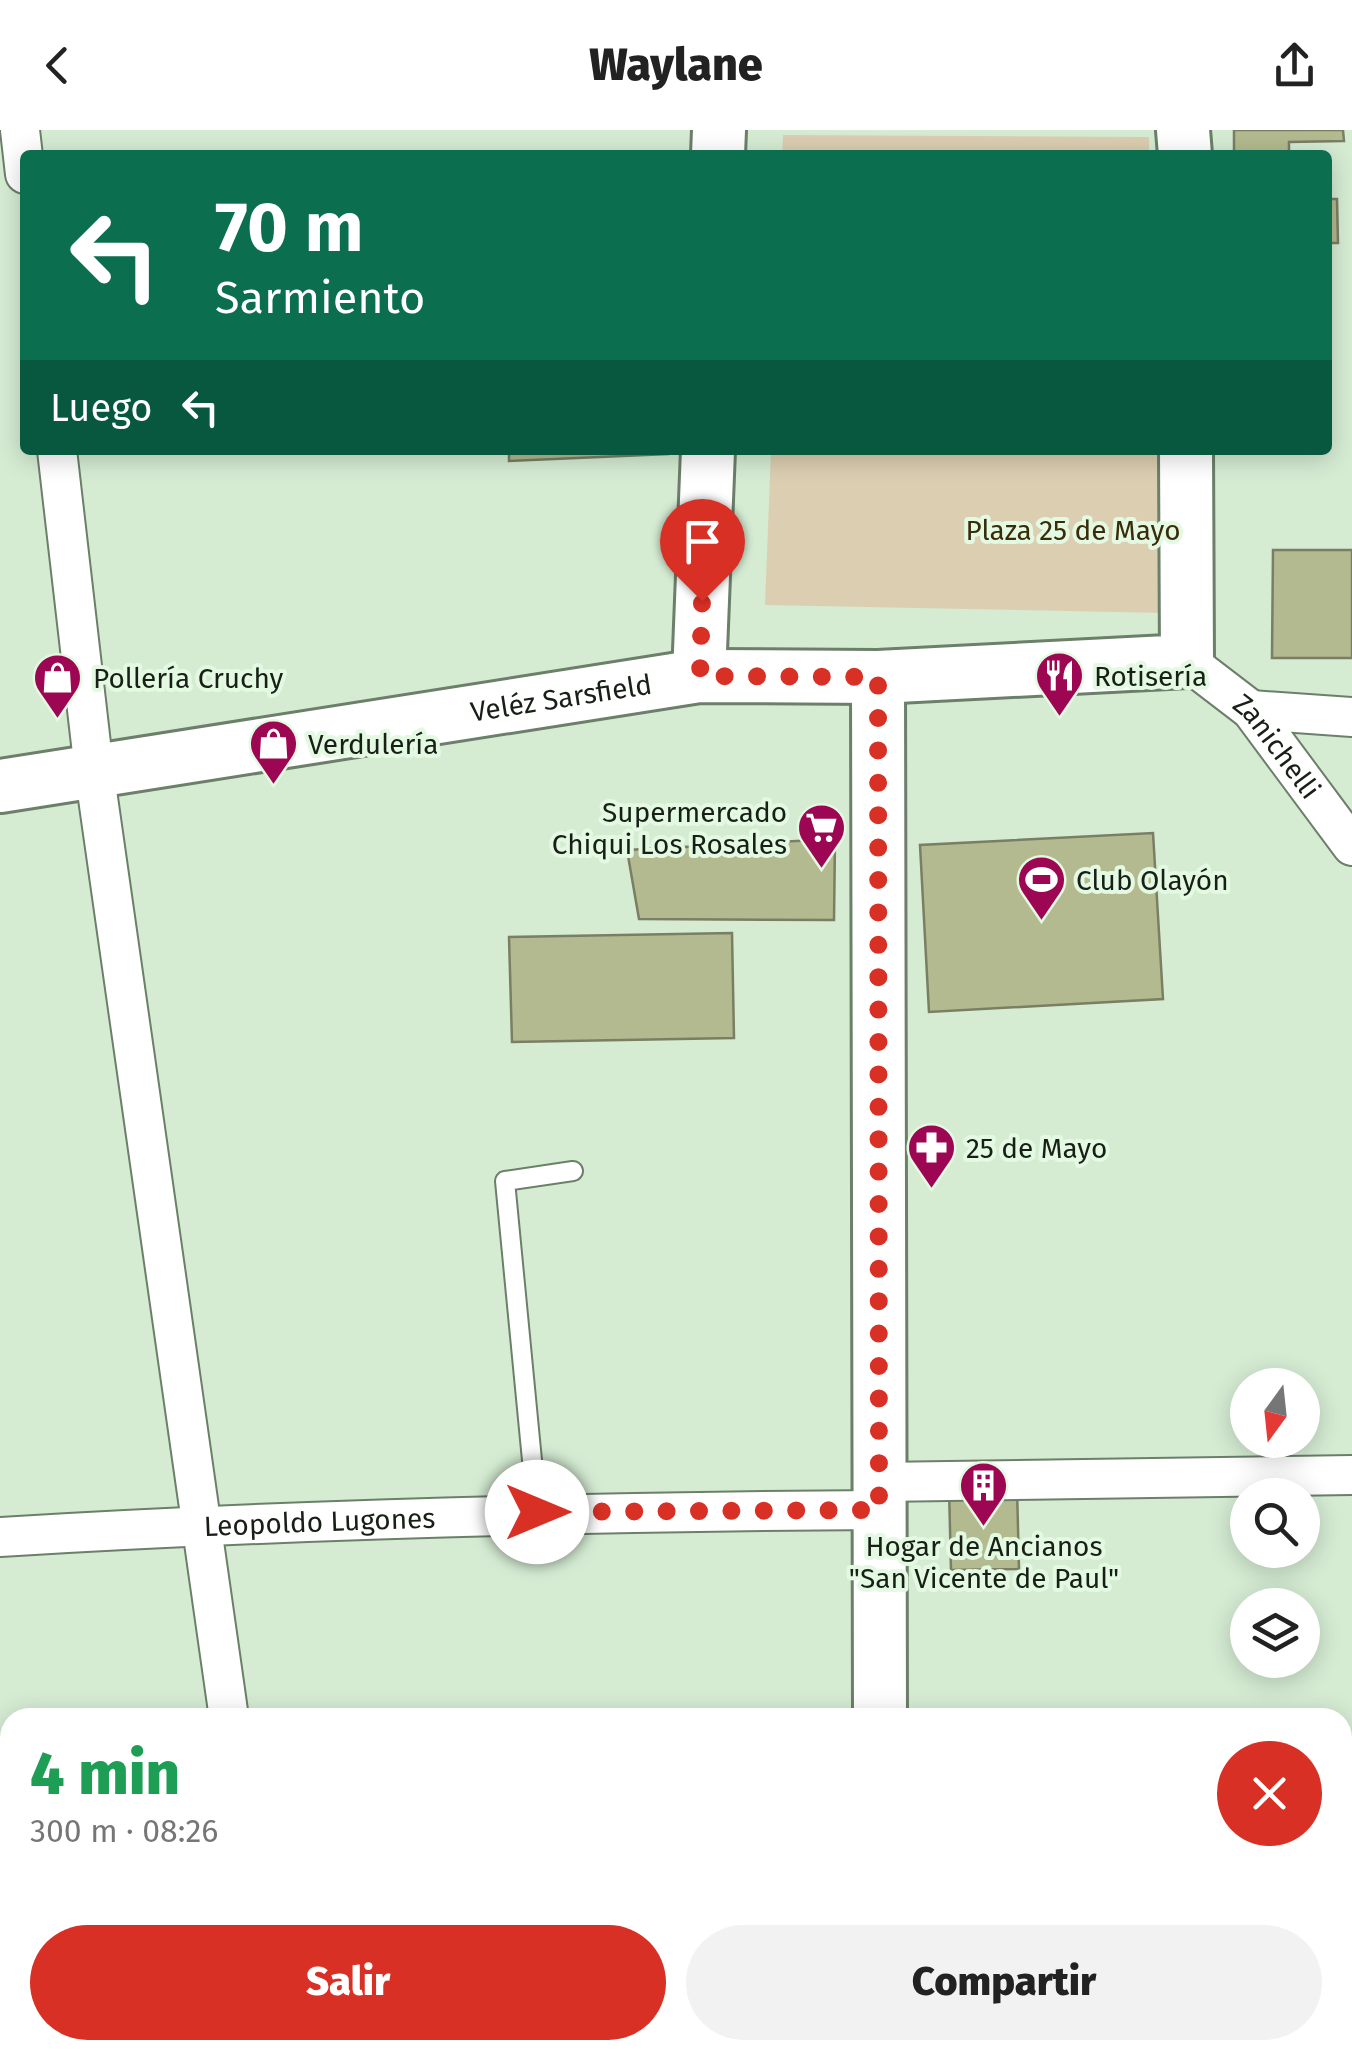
<!DOCTYPE html>
<html lang="es">
<head>
<meta charset="utf-8">
<style>
  :root { --surface:#fff; --page:#f2f2f2; --text:#222; --muted:#767676; --accent:#d93025 }
  body { margin:0; font-family:"Fira Sans",sans-serif; background:var(--page); color:var(--text); height:100vh; display:flex; flex-direction:column; font-size:38px; white-space:nowrap }
  * { box-sizing:border-box; margin:0 }
  p { font-size:32px; color:var(--muted) }
  .icon { flex:none; width:55px; height:55px; fill:none; stroke:currentColor; stroke-width:2; stroke-linecap:round; stroke-linejoin:round }
  .map { position:relative; flex:1; overflow:hidden }
  .sheet { position:absolute; left:0px; top:1578px; width:1352px; height:352px; display:flex; flex-direction:column; background:var(--surface); border-radius:30px 30px 0 0; box-shadow:0 5px 25px #0003 }
  .sheet>* { flex:none }
  .guide { position:absolute; left:20px; top:20px; width:1312px; height:305px; border-radius:10px; box-shadow:0 5px 25px #0003; background:#0b6e4f; color:#fff; overflow:hidden }
  .needle { width:65px; rotate:195deg }
  .fabs { position:absolute; left:1230px; top:1238px; display:grid; gap:20px }
  .fabs a { display:grid; place-items:center; width:90px; height:90px; border-radius:50%; background:var(--surface); box-shadow:0 5px 25px #0003; font-size:50px }
  .pin { position:absolute; display:grid; place-items:center; width:85px; height:85px; color:#fff; margin:-102px -42px; border-radius:50% 50% 50% 0; rotate:-45deg; box-shadow:0 0 10px #0007 }
  .pin .icon { rotate:45deg }
  .me { position:absolute; width:110px; margin:-55px; rotate:90deg; stroke-linejoin:round; filter:drop-shadow(0 0 8px #0008) }
  .turn { display:flex; align-items:center; gap:35px; height:210px; padding:0 30px; font-size:45px }
  .turn .icon { width:130px; height:130px; stroke-width:2.5 }
  .turn b { display:block; font-size:70px; line-height:85px }
  .then { display:flex; align-items:center; height:95px; padding:0 30px; background:#0003; gap:20px; font-size:38px }
  .round { display:grid; place-items:center; flex:none; width:105px; height:105px; border-radius:52px; background:var(--page) }
  .summary { display:flex; align-items:center; justify-content:space-between; height:170px; padding:0 30px }
  h1 { font-size:60px; font-weight:800; line-height:75px; color:#1e9e55 }
  .action { display:flex; gap:20px; margin-top:auto; padding:20px 30px }
  .action a { flex:1; height:115px; border-radius:60px; background:var(--accent); color:#fff; font-size:40px; font-weight:800; line-height:115px; text-align:center }
  .action a+a { background:var(--page); color:var(--text) }
  header { display:flex; justify-content:space-between; align-items:center; height:130px; padding:0 30px; background:var(--surface); font-size:45px; font-weight:800 }
  .map>svg:first-child { display:block }
  .green { fill:#dcceb1 }
  .building { fill:#b4ba8f; stroke:#7a7e63; stroke-width:2.5 }
  .lines { fill:none; stroke-linecap:round; stroke-linejoin:round }
  .lane-casing { stroke:#6b7f69; stroke-width:22 }
  .street-casing { stroke:#6b7f69; stroke-width:42 }
  .secondary-casing { stroke:#6b7f69; stroke-width:58 }
  .lane { stroke:#fff; stroke-width:18 }
  .street { stroke:#fff; stroke-width:38 }
  .secondary { stroke:#fff; stroke-width:52 }
  .route { stroke:#d93025; stroke-width:18; stroke-dasharray:0 32.4 }
  .labels { text-anchor:middle; stroke-width:8; stroke-linejoin:round; paint-order:stroke }
  .park-label { font-size:28px; fill:#3a2c0a; stroke:#e3f9e1 }
  .poi-label { font-size:28px; fill:#171f16; stroke:#e3f9e1; text-anchor:start }
  .street-label { font-size:28px; fill:#171f16; stroke:#e3f9e1 }
</style>
</head>
<body>
<header><svg class="icon" aria-label="back" viewBox="0 0 24 24"><path d="M15 5l-7 7 7 7"/></svg>Waylane<svg class="icon" aria-label="share" viewBox="0 0 24 24"><path d="M12 15V3M7 8l5-5 5 5M5 13v7h14v-7"/></svg></header>
<div class="map">
<svg width="1352" height="1928" viewBox="0 0 1352 1928">
  <rect width="100%" height="100%" fill="#d5ecd3"/>
  <path class="green" d="M783,5L1149,7V25H782Z
    M771,320H1159L1165,483L765,475Z"/>
  <path class="building" d="M1234,0H1343L1344,11L1289,12V25H1234Z
    M1328,69H1337L1338,113H1328Z
    M509,320H668V324L509,331Z
    M1273,420H1352V528H1272Z
    M1153,703L1163,869L929,882L920,715Z
    M835,709L834,790L639,789L627,720Z
    M732,803L734,908L512,912L509,807Z
    M1017,1357L1019,1439L951,1440L949,1358Z"/>
  <g class="lines">
    <defs>
      <path id="lane" d="M537,1382L505,1051L573,1041"/>
      <g id="street">
        <path d="M20,0L25,44"/>
        <path d="M57,320L94,640L229,1588"/>
        <path id="s1" d="M1187,531L1251,580L1352,716"/>
        <path d="M1251,580L1352,587"/>
        <path d="M880,1352L1352,1345"/>
        <path id="s2" d="M0,1407C294,1389 585,1382 879,1380"/>
        <path d="M1342,1844L1352,1843"/>
        <path d="M0,1876H10"/>
        <path d="M272,1920L273,1928"/>
      </g>
      <g id="secondary">
        <path d="M1183,0L1185,25"/>
        <path d="M718,25L719,0"/>
        <path d="M699,546L708,320"/>
        <path d="M878,547L880,1588"/>
        <path id="s3" d="M0,656L699,546L878,547L1187,531L1186,320"/>
        <path d="M881,1920V1928"/>
      </g>
    </defs>
    <use href="#lane" class="lane-casing"/>
    <use href="#street" class="street-casing"/>
    <use href="#secondary" class="secondary-casing"/>
    <use href="#lane" class="lane"/>
    <use href="#street" class="street"/>
    <use href="#secondary" class="secondary"/>
  </g>
  <g class="lines">
    <path class="route" d="M537,1382L879,1380L878,547L700,546L702,471"/>
  </g>
  <defs>
    <symbol id="restaurant-pin" viewBox="-11 -11 22 30"><path d="M0 17L-7.5 6A9.5 9.5 0 1 1 7.5 6Z" fill="#9d0652" stroke="#e3f9e1"/><path d="M-5-6h1v4h1v-4h1v4h1v-4h1v5L-1.5 .5V6h-2V.5L-5-1ZM5-6V6H3V1.5H1.5Q1.5-4 5-6Z" fill="#fff"/></symbol>
    <symbol id="shop-pin" viewBox="-11 -11 22 30"><path d="M0 17L-7.5 6A9.5 9.5 0 1 1 7.5 6Z" fill="#9d0652" stroke="#e3f9e1"/><path d="M-5-2.5h2.3a2.7 3.5 0 0 1 5.4 0H5L5.5 6h-11ZM-1.5-2.5h3a1.5 2.3 0 0 0-3 0Z" fill="#fff"/></symbol>
    <symbol id="supermarket-pin" viewBox="-11 -11 22 30"><path d="M0 17L-7.5 6A9.5 9.5 0 1 1 7.5 6Z" fill="#9d0652" stroke="#e3f9e1"/><path d="M-6-5.5h2.5l.6 2H6L4.5 2H-2.5L-4.4-4H-6ZM-1.5 3.2a1.3 1.3 0 1 0 .1 0ZM3 3.2a1.3 1.3 0 1 0 .1 0Z" fill="#fff"/></symbol>
    <symbol id="stadium-pin" viewBox="-11 -11 22 30"><path d="M0 17L-7.5 6A9.5 9.5 0 1 1 7.5 6Z" fill="#9d0652" stroke="#e3f9e1"/><path d="M0-5a6.5 5 0 1 0 0 10a6.5 5 0 1 0 0-10ZM-3.5-1.8h7v3.6h-7Z" fill="#fff"/></symbol>
    <symbol id="pharmacy-pin" viewBox="-11 -11 22 30"><path d="M0 17L-7.5 6A9.5 9.5 0 1 1 7.5 6Z" fill="#9d0652" stroke="#e3f9e1"/><path d="M-2-6h4v4h4v4h-4v4h-4v-4h-4v-4h4Z" fill="#fff"/></symbol>
    <symbol id="building-pin" viewBox="-11 -11 22 30"><path d="M0 17L-7.5 6A9.5 9.5 0 1 1 7.5 6Z" fill="#9d0652" stroke="#e3f9e1"/><path d="M-4-6H4V6H1V3H-1V6H-4ZM-2.5-4.3h1.7v1.8h-1.7ZM.8-4.3h1.7v1.8H.8ZM-2.5-1h1.7V.8h-1.7ZM.8-1h1.7V.8H.8Z" fill="#fff"/></symbol>
  </defs>
  <g fill-rule="evenodd">
    <use href="#restaurant-pin" x="1032" y="518" width="55" height="75"/>
    <use href="#shop-pin" x="30" y="520" width="55" height="75"/>
    <use href="#shop-pin" x="246" y="586" width="55" height="75"/>
    <use href="#supermarket-pin" x="794" y="670" width="55" height="75"/>
    <use href="#stadium-pin" x="1014" y="722" width="55" height="75"/>
    <use href="#pharmacy-pin" x="904" y="990" width="55" height="75"/>
    <use href="#building-pin" x="956" y="1328" width="55" height="75"/>
  </g>
  <g class="labels">
    <g class="park-label">
      <text x="1073" y="410">Plaza 25 de Mayo</text>
    </g>
    <g class="poi-label">
      <text x="1094" y="556">Rotisería</text>
      <text x="93" y="558">Pollería Cruchy</text>
      <text x="308" y="624">Verdulería</text>
      <text x="787" y="692" text-anchor="end">Supermercado<tspan x="787" dy="32">Chiqui Los Rosales</tspan></text>
      <text x="1076" y="760">Club Olayón</text>
      <text x="966" y="1028">25 de Mayo</text>
      <text x="984" y="1426" text-anchor="middle">Hogar de Ancianos<tspan x="984" dy="32">"San Vicente de Paul"</tspan></text>
    </g>
    <g class="street-label">
      <text dy="10" stroke="none"><textPath href="#s3" startOffset="568">Veléz Sarsfield</textPath></text>
      <text dy="10" stroke="none"><textPath href="#s1" startOffset="125">Zanichelli</textPath></text>
      <text dy="10" stroke="none"><textPath href="#s2" startOffset="320">Leopoldo Lugones</textPath></text>
    </g>
  </g>
</svg>
<div class="fabs">
<a><svg class="needle" viewBox="-14 -14 28 28"><path d="M0-13l5 13h-10z" fill="#e53935"/><path d="M0 13l5-13h-10z" fill="#767676"/></svg></a>
<a><svg class="icon" aria-label="search" viewBox="0 0 24 24"><circle cx="10" cy="10" r="6"/><path d="M15 15l6 6"/></svg></a>
<a><svg class="icon" aria-label="layers" viewBox="0 0 24 24"><path d="M12 4l9 5-9 5-9-5zM3 14l9 5 9-5"/></svg></a>
</div>
<div class="pin" style="left:702px;top:471px;background:#d93025"><svg class="icon" aria-label="arrive" viewBox="0 0 24 24"><path d="M6 21V4h12l-3 4 3 4H6"/></svg></div>
<svg class="me" style="left:537px;top:1382px" viewBox="-20 -20 40 40"><circle r="19" fill="#fff"/><path d="M0-13L10 11 0 6-10 11z" fill="#d93025"/></svg>
<div class="guide">
<div class="turn"><svg class="icon" aria-label="left" viewBox="0 0 24 24"><path d="M17 20v-9H6M10 6l-5 5 5 5"/></svg><div><b>70 m</b>Sarmiento</div></div>
<div class="then">Luego<svg class="icon" aria-label="left" viewBox="0 0 24 24"><path d="M17 20v-9H6M10 6l-5 5 5 5"/></svg></div>
</div>
<section class="sheet">
<div class="summary"><div><h1>4 min</h1><p>300 m · 08:26</p></div><a class="round" style="background:#d93025;color:#fff"><svg class="icon" aria-label="close" viewBox="0 0 24 24"><path d="M6 6l12 12M18 6L6 18"/></svg></a></div>
<div class="action"><a>Salir</a><a>Compartir</a></div>
</section>
</div>
</body>
</html>
